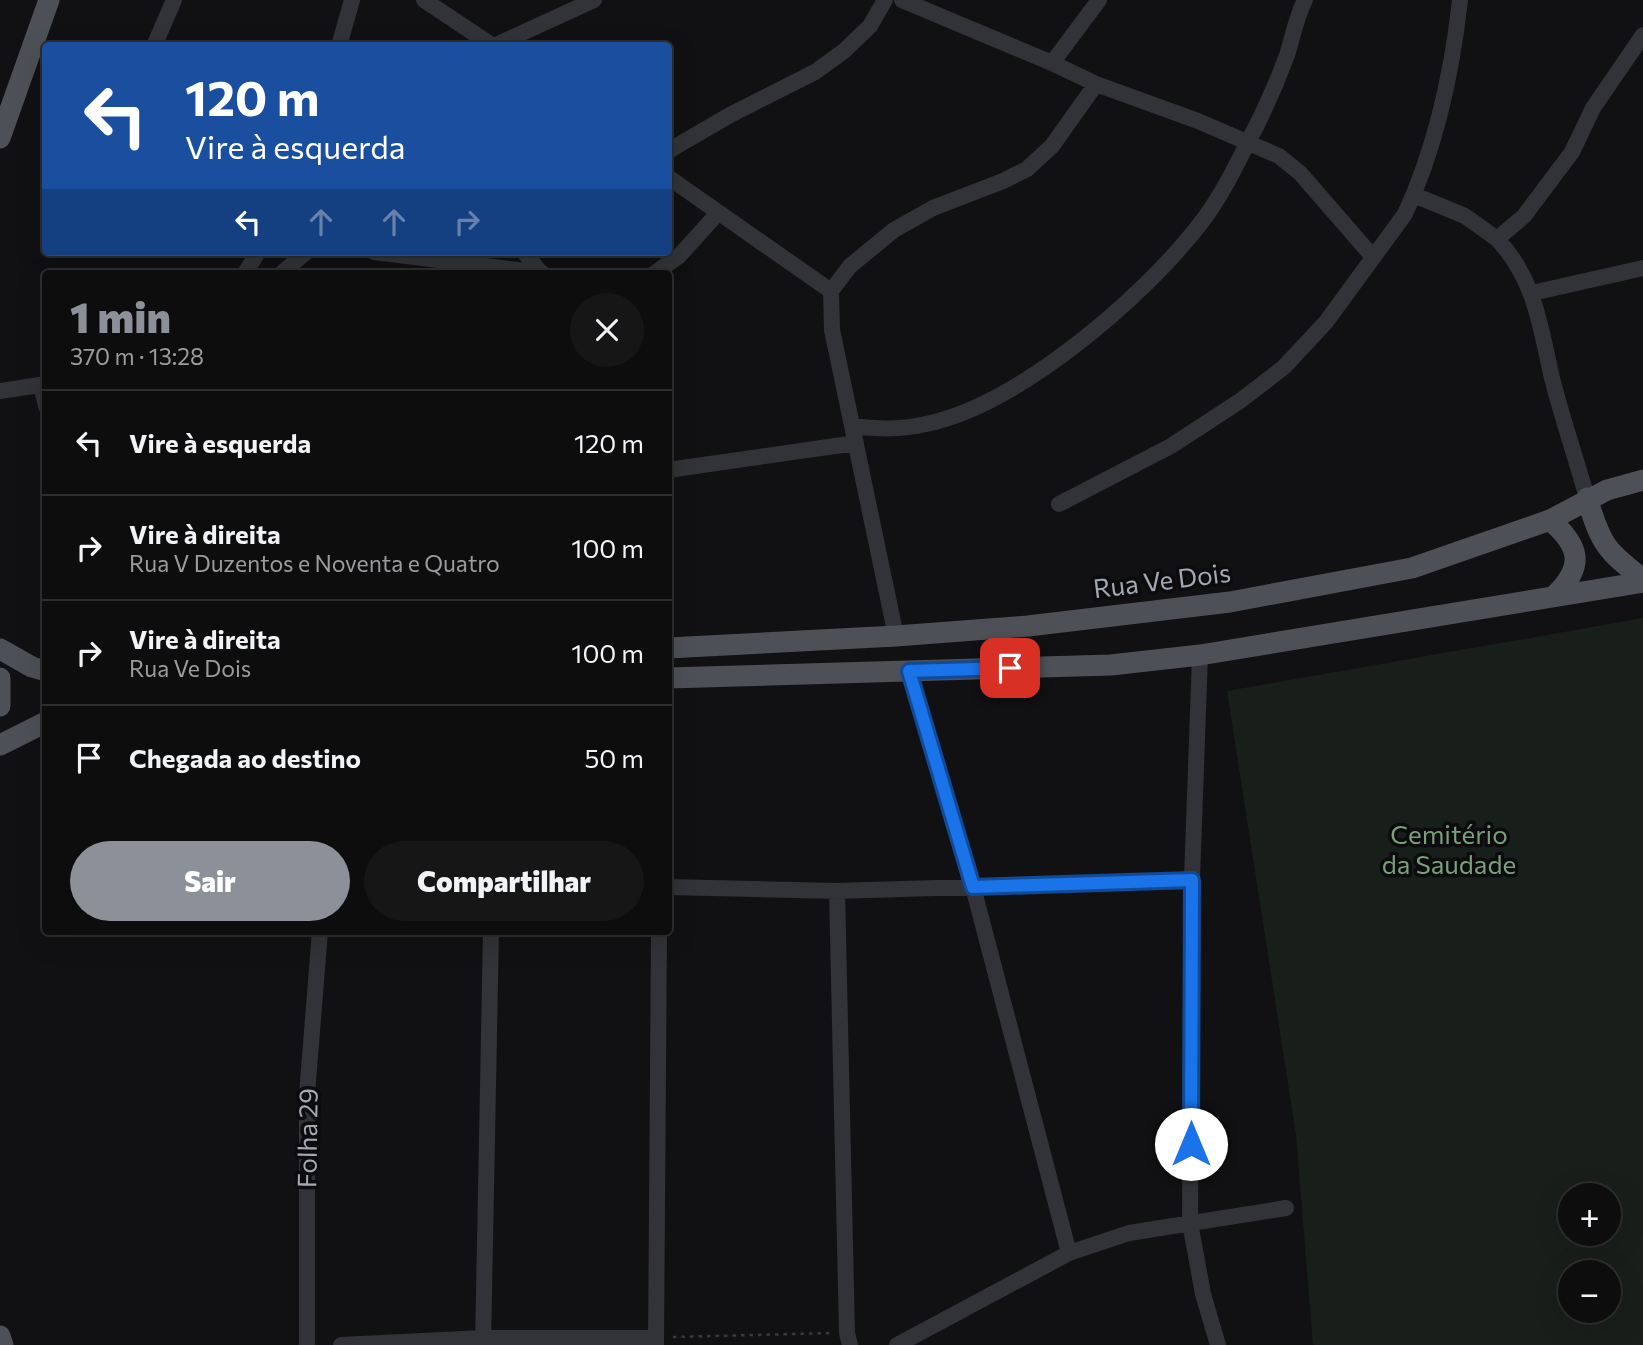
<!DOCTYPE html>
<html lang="pt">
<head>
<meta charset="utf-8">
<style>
  :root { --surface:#0d0d0e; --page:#161617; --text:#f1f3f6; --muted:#9a9c9e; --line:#2d2d2e; --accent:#8c9099 }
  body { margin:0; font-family:Commissioner,sans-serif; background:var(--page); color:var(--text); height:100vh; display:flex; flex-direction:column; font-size:26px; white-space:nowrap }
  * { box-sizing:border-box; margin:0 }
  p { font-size:23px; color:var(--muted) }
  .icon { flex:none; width:38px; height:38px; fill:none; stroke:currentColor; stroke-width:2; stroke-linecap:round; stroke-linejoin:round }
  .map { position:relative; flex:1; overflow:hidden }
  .panel { position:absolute; left:42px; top:270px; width:630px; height:665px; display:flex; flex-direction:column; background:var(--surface); border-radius:7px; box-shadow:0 7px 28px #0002,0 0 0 2px var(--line) }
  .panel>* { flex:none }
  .hud { position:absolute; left:42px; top:42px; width:630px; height:214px; border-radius:7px; box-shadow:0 7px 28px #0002,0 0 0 2px var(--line); background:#1a4fa0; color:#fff; overflow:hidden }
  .tools { position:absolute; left:1558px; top:1183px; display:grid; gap:14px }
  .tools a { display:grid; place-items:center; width:63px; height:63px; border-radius:50%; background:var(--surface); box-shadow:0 7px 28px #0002,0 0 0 2px var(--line); font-size:35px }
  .pin { position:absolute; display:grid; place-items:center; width:60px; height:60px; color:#fff; margin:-30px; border-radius:14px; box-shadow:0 4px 10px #0006 }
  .me { position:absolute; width:77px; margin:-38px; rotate:0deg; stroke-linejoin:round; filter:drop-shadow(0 0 5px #0008) }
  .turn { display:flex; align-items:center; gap:24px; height:147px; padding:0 28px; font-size:32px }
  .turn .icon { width:91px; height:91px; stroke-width:2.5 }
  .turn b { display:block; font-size:49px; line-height:60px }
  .lanes { display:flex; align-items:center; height:66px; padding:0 28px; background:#0003; justify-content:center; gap:35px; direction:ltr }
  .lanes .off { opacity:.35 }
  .round { display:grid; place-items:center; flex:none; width:74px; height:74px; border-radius:37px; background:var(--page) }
  .summary { display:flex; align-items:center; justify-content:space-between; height:119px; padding:0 28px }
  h1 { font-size:42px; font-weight:800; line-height:52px; color:var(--accent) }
  .action { display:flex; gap:14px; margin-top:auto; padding:14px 28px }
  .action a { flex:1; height:80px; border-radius:42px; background:var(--accent); color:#fff; font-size:28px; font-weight:800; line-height:80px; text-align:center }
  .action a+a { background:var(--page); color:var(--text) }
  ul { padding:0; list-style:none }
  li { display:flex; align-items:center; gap:21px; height:105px; padding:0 28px; border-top:2px solid var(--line) }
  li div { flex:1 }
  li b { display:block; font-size:26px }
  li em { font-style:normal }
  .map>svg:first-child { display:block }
  .green { fill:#181e19; fill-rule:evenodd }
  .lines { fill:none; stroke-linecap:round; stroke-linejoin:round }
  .path { stroke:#383a3f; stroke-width:2.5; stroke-dasharray:3.5 5; stroke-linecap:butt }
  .minor { stroke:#323338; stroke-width:16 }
  .major { stroke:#4e5057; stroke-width:21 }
  .route-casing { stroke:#114b97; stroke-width:18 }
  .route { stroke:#1a73e8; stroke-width:12 }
  .labels { text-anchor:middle; stroke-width:7; stroke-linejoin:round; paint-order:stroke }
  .street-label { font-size:26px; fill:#a3a8b4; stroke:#0c0c0e }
  .park-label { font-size:26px; fill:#799f7b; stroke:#0c0c0e }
</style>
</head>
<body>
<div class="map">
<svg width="1643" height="1345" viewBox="0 0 1643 1345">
  <rect width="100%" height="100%" fill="#111113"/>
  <path class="green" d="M1643,618V1345H1313L1296,1135L1227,691ZM1570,1195H1608V1234H1570ZM1570,1272H1608V1311H1570Z"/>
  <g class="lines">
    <path class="path" d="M673,1337L834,1333"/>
    <path class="minor" d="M424,0L493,46
      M902,0L1052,63L1096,84L1198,121L1279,156L1300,173L1373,257
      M154,46L174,0
      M339,46L352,0
      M494,46L594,0
      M1052,63L1099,0
      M668,151L730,115L815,72L844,51L870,26L885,0
      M668,177L831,291
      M1414,195L1465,216L1497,239L1524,216L1572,152L1593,108L1643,35
      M1497,239C1535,279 1540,326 1552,378C1562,418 1576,458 1587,498
      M374,252L542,273
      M524,252L541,273
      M245,273L258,252
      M282,273L306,252
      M655,273L679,256L718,213
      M831,291L832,330L896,636
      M831,291L850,266L894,230L933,208L1003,181L1027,169L1052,146L1096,84
      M1532,293L1643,268
      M41,385L46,406
      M0,391L46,384
      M852,426C878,429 901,430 926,424C1018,405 1143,298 1200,224C1219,200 1234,170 1248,142C1263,114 1276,85 1287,55C1293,37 1296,17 1305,0
      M668,470L856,443
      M1059,504L1171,446L1240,401L1284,367L1326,322L1405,214C1436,147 1452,73 1460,0
      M1200,655L1192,880L1190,1223L1203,1294L1218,1345
      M909,671L973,887L1069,1253
      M668,887L837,891L1192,880
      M837,891L847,1333L850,1345
      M307,1345V1094L320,931
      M341,1345L483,1338H655
      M483,1345L491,931
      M656,1345L659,931
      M897,1345L1069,1253L1129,1233L1286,1208"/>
    <path class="major" d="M0,138L49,0
      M1587,498C1601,544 1605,550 1643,579
      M1550,520C1580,546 1585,566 1555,595
      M668,648L896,636L1028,626L1230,602L1412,568L1550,520L1607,490L1643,480
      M0,649L32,667L46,671
      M0,678V706
      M668,678L1111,665L1200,655L1643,582
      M0,745L46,722
      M0,1336L3,1345"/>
  </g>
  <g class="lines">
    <defs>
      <path id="route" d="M1010,668L909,671L973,887L1192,880L1191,1144"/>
    </defs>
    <use href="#route" class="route-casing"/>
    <use href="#route" class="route"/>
  </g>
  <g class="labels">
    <g class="street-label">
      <text transform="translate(1162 581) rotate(-7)" y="9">Rua Ve Dois</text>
      <text transform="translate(308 1138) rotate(-89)" y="9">Folha 29</text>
    </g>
    <g class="park-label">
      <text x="1449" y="844">Cemitério<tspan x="1449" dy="30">da Saudade</tspan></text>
    </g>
  </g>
</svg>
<div class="tools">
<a>+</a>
<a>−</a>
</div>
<div class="pin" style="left:1010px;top:668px;background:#d93025"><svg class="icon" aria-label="arrive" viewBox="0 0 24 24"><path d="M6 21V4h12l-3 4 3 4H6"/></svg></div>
<svg class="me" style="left:1191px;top:1144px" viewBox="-20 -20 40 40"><circle r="19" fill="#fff"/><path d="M0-13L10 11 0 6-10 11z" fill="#1a73e8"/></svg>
<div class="hud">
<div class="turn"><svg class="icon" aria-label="left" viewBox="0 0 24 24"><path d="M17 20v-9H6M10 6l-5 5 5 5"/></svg><div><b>120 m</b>Vire à esquerda</div></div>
<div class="lanes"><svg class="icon" aria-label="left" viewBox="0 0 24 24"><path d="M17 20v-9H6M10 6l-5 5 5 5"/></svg><svg class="icon off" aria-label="ahead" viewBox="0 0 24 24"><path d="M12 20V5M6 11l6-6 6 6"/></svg><svg class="icon off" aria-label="ahead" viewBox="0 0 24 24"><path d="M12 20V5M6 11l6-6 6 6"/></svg><svg class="icon off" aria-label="right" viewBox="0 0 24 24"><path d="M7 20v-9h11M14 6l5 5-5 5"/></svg></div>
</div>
<section class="panel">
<div class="summary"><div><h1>1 min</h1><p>370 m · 13:28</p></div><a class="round"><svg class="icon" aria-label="close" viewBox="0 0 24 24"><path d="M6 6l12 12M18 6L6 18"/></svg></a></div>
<ul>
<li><svg class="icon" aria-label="left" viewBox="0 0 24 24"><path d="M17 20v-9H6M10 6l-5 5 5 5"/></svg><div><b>Vire à esquerda</b></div><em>120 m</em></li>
<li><svg class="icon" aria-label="right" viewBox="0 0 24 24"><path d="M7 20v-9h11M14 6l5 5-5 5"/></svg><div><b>Vire à direita</b><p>Rua V Duzentos e Noventa e Quatro</p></div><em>100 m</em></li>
<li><svg class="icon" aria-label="right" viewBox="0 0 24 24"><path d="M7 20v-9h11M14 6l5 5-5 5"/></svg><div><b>Vire à direita</b><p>Rua Ve Dois</p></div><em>100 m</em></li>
<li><svg class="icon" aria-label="arrive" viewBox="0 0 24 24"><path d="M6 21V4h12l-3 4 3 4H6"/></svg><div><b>Chegada ao destino</b></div><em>50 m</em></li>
</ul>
<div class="action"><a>Sair</a><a>Compartilhar</a></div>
</section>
</div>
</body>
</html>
